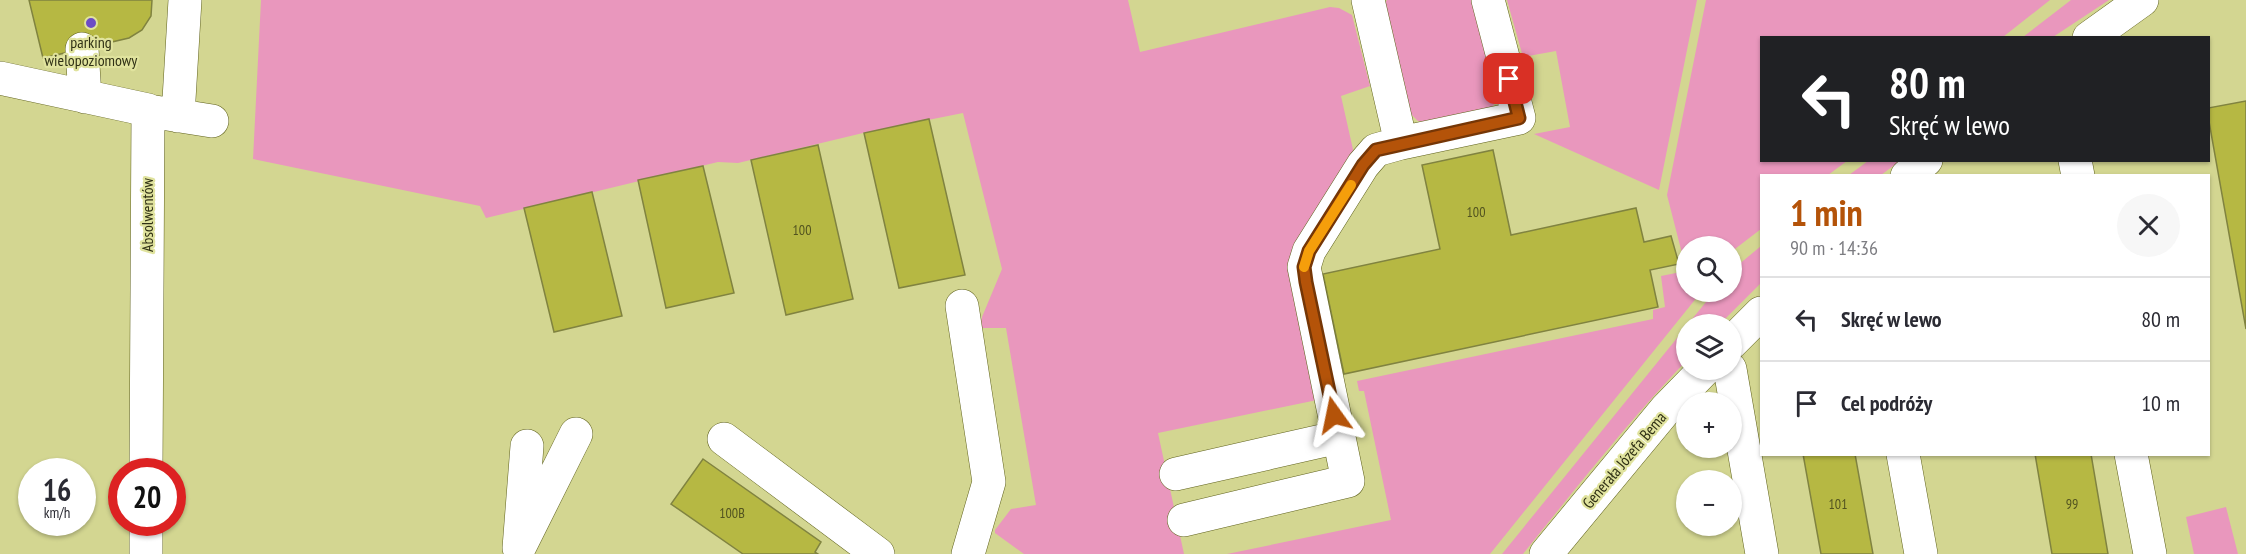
<!DOCTYPE html>
<html lang="pl">
<head>
<meta charset="utf-8">
<style>
  :root { --surface:#fff; --page:#f7f7f7; --text:#2b2b33; --muted:#7c7c81; --line:#e1e1e2; --accent:#b45309 }
  body { margin:0; font-family:"PT Sans Narrow",sans-serif; background:var(--page); color:var(--text); height:100vh; display:flex; flex-direction:column; font-size:22px; white-space:nowrap }
  * { box-sizing:border-box; margin:0 }
  p { font-size:20px; color:var(--muted) }
  .icon { flex:none; width:33px; height:33px; fill:none; stroke:currentColor; stroke-width:2; stroke-linecap:round; stroke-linejoin:round }
  .map { position:relative; flex:1; overflow:hidden }
  .details { position:absolute; left:1760px; top:174px; width:450px; height:282px; display:flex; flex-direction:column; background:var(--surface); border-radius:0px; box-shadow:0 2px 4px #0004 }
  .details>* { flex:none }
  .top-card { position:absolute; left:1760px; top:36px; width:450px; height:126px; border-radius:0px; box-shadow:0 2px 4px #0004; background:#202124; color:#fff; overflow:hidden }
  .fabs { position:absolute; left:1676px; top:236px; display:grid; gap:12px }
  .fabs a { display:grid; place-items:center; width:66px; height:66px; border-radius:50%; background:var(--surface); box-shadow:0 2px 4px #0004; font-size:30px }
  .speed { position:absolute; left:18px; top:458px; display:flex; gap:12px; font-size:30px; font-weight:700; text-align:center }
  .speed>* { display:grid; place-content:center; width:78px; height:78px; border-radius:50%; background:var(--surface); box-shadow:0 2px 4px #0004; line-height:1 }
  .speed small { font-size:15px; font-weight:400 }
  .speed .limit { border:9px solid #d22; background:#fff; color:#111 }
  .pin { position:absolute; display:grid; place-items:center; width:51px; height:51px; color:#fff; margin:-26px; border-radius:12px; box-shadow:0 3px 9px #0006 }
  .me { position:absolute; width:66px; margin:-33px; rotate:348deg; stroke-linejoin:round; filter:drop-shadow(0 0 4px #0008) }
  .turn { display:flex; align-items:center; gap:21px; height:126px; padding:0 30px; font-size:27px }
  .turn .icon { width:78px; height:78px; stroke-width:2.5 }
  .turn b { display:block; font-size:42px; line-height:51px }
  .round { display:grid; place-items:center; flex:none; width:63px; height:63px; border-radius:32px; background:var(--page) }
  .headline { display:flex; align-items:center; justify-content:space-between; height:102px; padding:0 30px }
  h1 { font-size:36px; font-weight:700; line-height:45px; color:var(--accent) }
  ul { padding:0; list-style:none }
  li { display:flex; align-items:center; gap:18px; height:84px; padding:0 30px; border-top:2px solid var(--line) }
  li div { flex:1 }
  li b { display:block; font-size:22px }
  li em { font-style:normal }
  .map>svg:first-child { display:block }
  .green { fill:#e997bd }
  .building { fill:#b6b843; stroke:#808340; stroke-width:1.5 }
  .lines { fill:none; stroke-linecap:round; stroke-linejoin:round }
  .minor-casing { stroke:#60621d; stroke-width:34 }
  .minor { stroke:#fff; stroke-width:33 }
  .route-casing { stroke:#753606; stroke-width:15 }
  .route { stroke:#b45309; stroke-width:10 }
  .slow { stroke:#f59e0b; stroke-width:10 }
  .poi-dot { fill:#6c4cc6; stroke:#e0e39e; stroke-width:2 }
  .labels { text-anchor:middle; stroke-width:4.5; stroke-linejoin:round; paint-order:stroke }
  .number-label { font-size:14px; fill:#525320 }
  .poi-label { font-size:16px; fill:#303115; stroke:#e0e39e }
  .street-label { font-size:16px; fill:#303115; stroke:#e0e39e }
</style>
</head>
<body>
<div class="map">
<svg width="2246" height="554" viewBox="0 0 2246 554">
  <rect width="100%" height="100%" fill="#d3d691"/>
  <path class="green" d="M261,0H1128L1140,52L1330,7L1339,8L1352,15L1370,86L1341,96L1354,154L1296,250L1322,399L1158,433L1184,554H1024L995,533V530L1011,509L1036,505L1006,328H980L982,317L1002,269L963,113L863,133L738,163L718,162L486,218L480,206L253,159Z
    M1387,0H1473L1497,95V100L1491,109L1426,123L1418,121L1411,114L1384,4Z
    M1507,0H1697L1659,190L1534,134L1570,127L1556,51L1523,57Z
    M1706,0H2050L2003,37L1761,38V160L1847,161L1828,175L1761,176V229L1731,252V246H1686L1685,265L1667,195Z
    M2071,0H2109L2053,37H2023Z
    M1868,161V160L1900,161L1881,175H1849Z
    M1761,246V283L1720,324H1688L1715,291H1731V271Z
    M1686,271V291H1702L1490,554H1227L1391,520L1364,391H1359L1357,381L1653,319V310L1665,307L1661,276Z
    M1686,327V361C1628,422 1576,488 1523,554H1502Z
    M2226,507L2238,554H2194L2186,517Z"/>
  <path class="building" d="M29,0H152L151,16L142,30L129,38L43,58Z
    M2246,101V329L2208,116V108Z
    M929,119L965,275L899,288L864,133Z
    M818,145L853,299L786,315L751,160Z
    M1493,150L1511,235L1636,208L1644,242L1671,236L1679,264L1650,270L1658,307L1344,374L1323,274L1440,249L1422,165Z
    M703,166L734,293L666,308L638,180Z
    M592,192L622,316L554,332L524,208Z
    M1803,454H1855L1873,554H1821Z
    M2035,454H2091L2108,554H2052Z
    M703,459L821,542L815,552L818,554H743L671,504Z"/>
  <g class="lines">
    <defs>
      <path id="minor" d="M1368,0L1401,143L1519,118L1488,0
        M2089,38L2142,0
        M82,49L85,97
        M0,78L148,110L146,471
        M155,112L212,121
        M178,116L185,0
        M2075,160L2078,176
        M1907,176L1926,160
        M962,306L989,482L968,554
        M1731,343L1761,313
        M1730,369L1762,554
        M724,439L878,554
        M527,446L519,548L576,434
        M1903,454L1921,554
        M2131,454L2150,554
        M1176,474L1339,437
        M1184,520L1348,481L1304,267L1309,251L1363,165L1376,150L1401,143
        M146,554V522
        M1546,554L1666,409L1705,369"/>
    </defs>
    <use href="#minor" class="minor-casing"/>
    <use href="#minor" class="minor"/>
  </g>
  <g class="lines">
    <defs>
      <path id="route" d="M1334,415L1306,282L1304,267L1309,251L1363,165L1376,150L1519,118L1509,79"/>
    </defs>
    <use href="#route" class="route-casing"/>
    <use href="#route" class="route"/>
    <path class="slow" d="M1304,267L1309,251L1351,185"/>
  </g>
  <circle class="poi-dot" cx="91" cy="23" r="6"/>
  <g class="labels">
    <g class="number-label">
      <text x="1476" y="217">100</text>
      <text x="802" y="235">100</text>
      <text x="1838" y="509">101</text>
      <text x="2072" y="509">99</text>
      <text x="732" y="518">100B</text>
    </g>
    <g class="poi-label">
      <text x="91" y="48">parking<tspan x="91" dy="18">wielopoziomowy</tspan></text>
    </g>
    <g class="street-label">
      <text transform="translate(147 215) rotate(-90)" y="6">Absolwentów</text>
      <text transform="translate(1624 460) rotate(-50)" y="6">Generała Józefa Bema</text>
    </g>
  </g>
</svg>
<div class="fabs">
<a><svg class="icon" aria-label="search" viewBox="0 0 24 24"><circle cx="10" cy="10" r="6"/><path d="M15 15l6 6"/></svg></a>
<a><svg class="icon" aria-label="layers" viewBox="0 0 24 24"><path d="M12 4l9 5-9 5-9-5zM3 14l9 5 9-5"/></svg></a>
<a>+</a>
<a>−</a>
</div>
<div class="speed"><div>16<small>km/h</small></div><div class="limit">20</div></div>
<div class="pin" style="left:1509px;top:79px;background:#d93025"><svg class="icon" aria-label="arrive" viewBox="0 0 24 24"><path d="M6 21V4h12l-3 4 3 4H6"/></svg></div>
<svg class="me" style="left:1334px;top:415px" viewBox="-20 -20 40 40"><path d="M0-17L14 15 0 8-14 15z" fill="#b45309" stroke="#fff" stroke-width="4"/></svg>
<div class="top-card">
<div class="turn"><svg class="icon" aria-label="left" viewBox="0 0 24 24"><path d="M17 20v-9H6M10 6l-5 5 5 5"/></svg><div><b>80 m</b>Skręć w lewo</div></div>
</div>
<section class="details">
<div class="headline"><div><h1>1 min</h1><p>90 m · 14:36</p></div><a class="round"><svg class="icon" aria-label="close" viewBox="0 0 24 24"><path d="M6 6l12 12M18 6L6 18"/></svg></a></div>
<ul>
<li><svg class="icon" aria-label="left" viewBox="0 0 24 24"><path d="M17 20v-9H6M10 6l-5 5 5 5"/></svg><div><b>Skręć w lewo</b></div><em>80 m</em></li>
<li><svg class="icon" aria-label="arrive" viewBox="0 0 24 24"><path d="M6 21V4h12l-3 4 3 4H6"/></svg><div><b>Cel podróży</b></div><em>10 m</em></li>
</ul>
</section>
</div>
</body>
</html>
